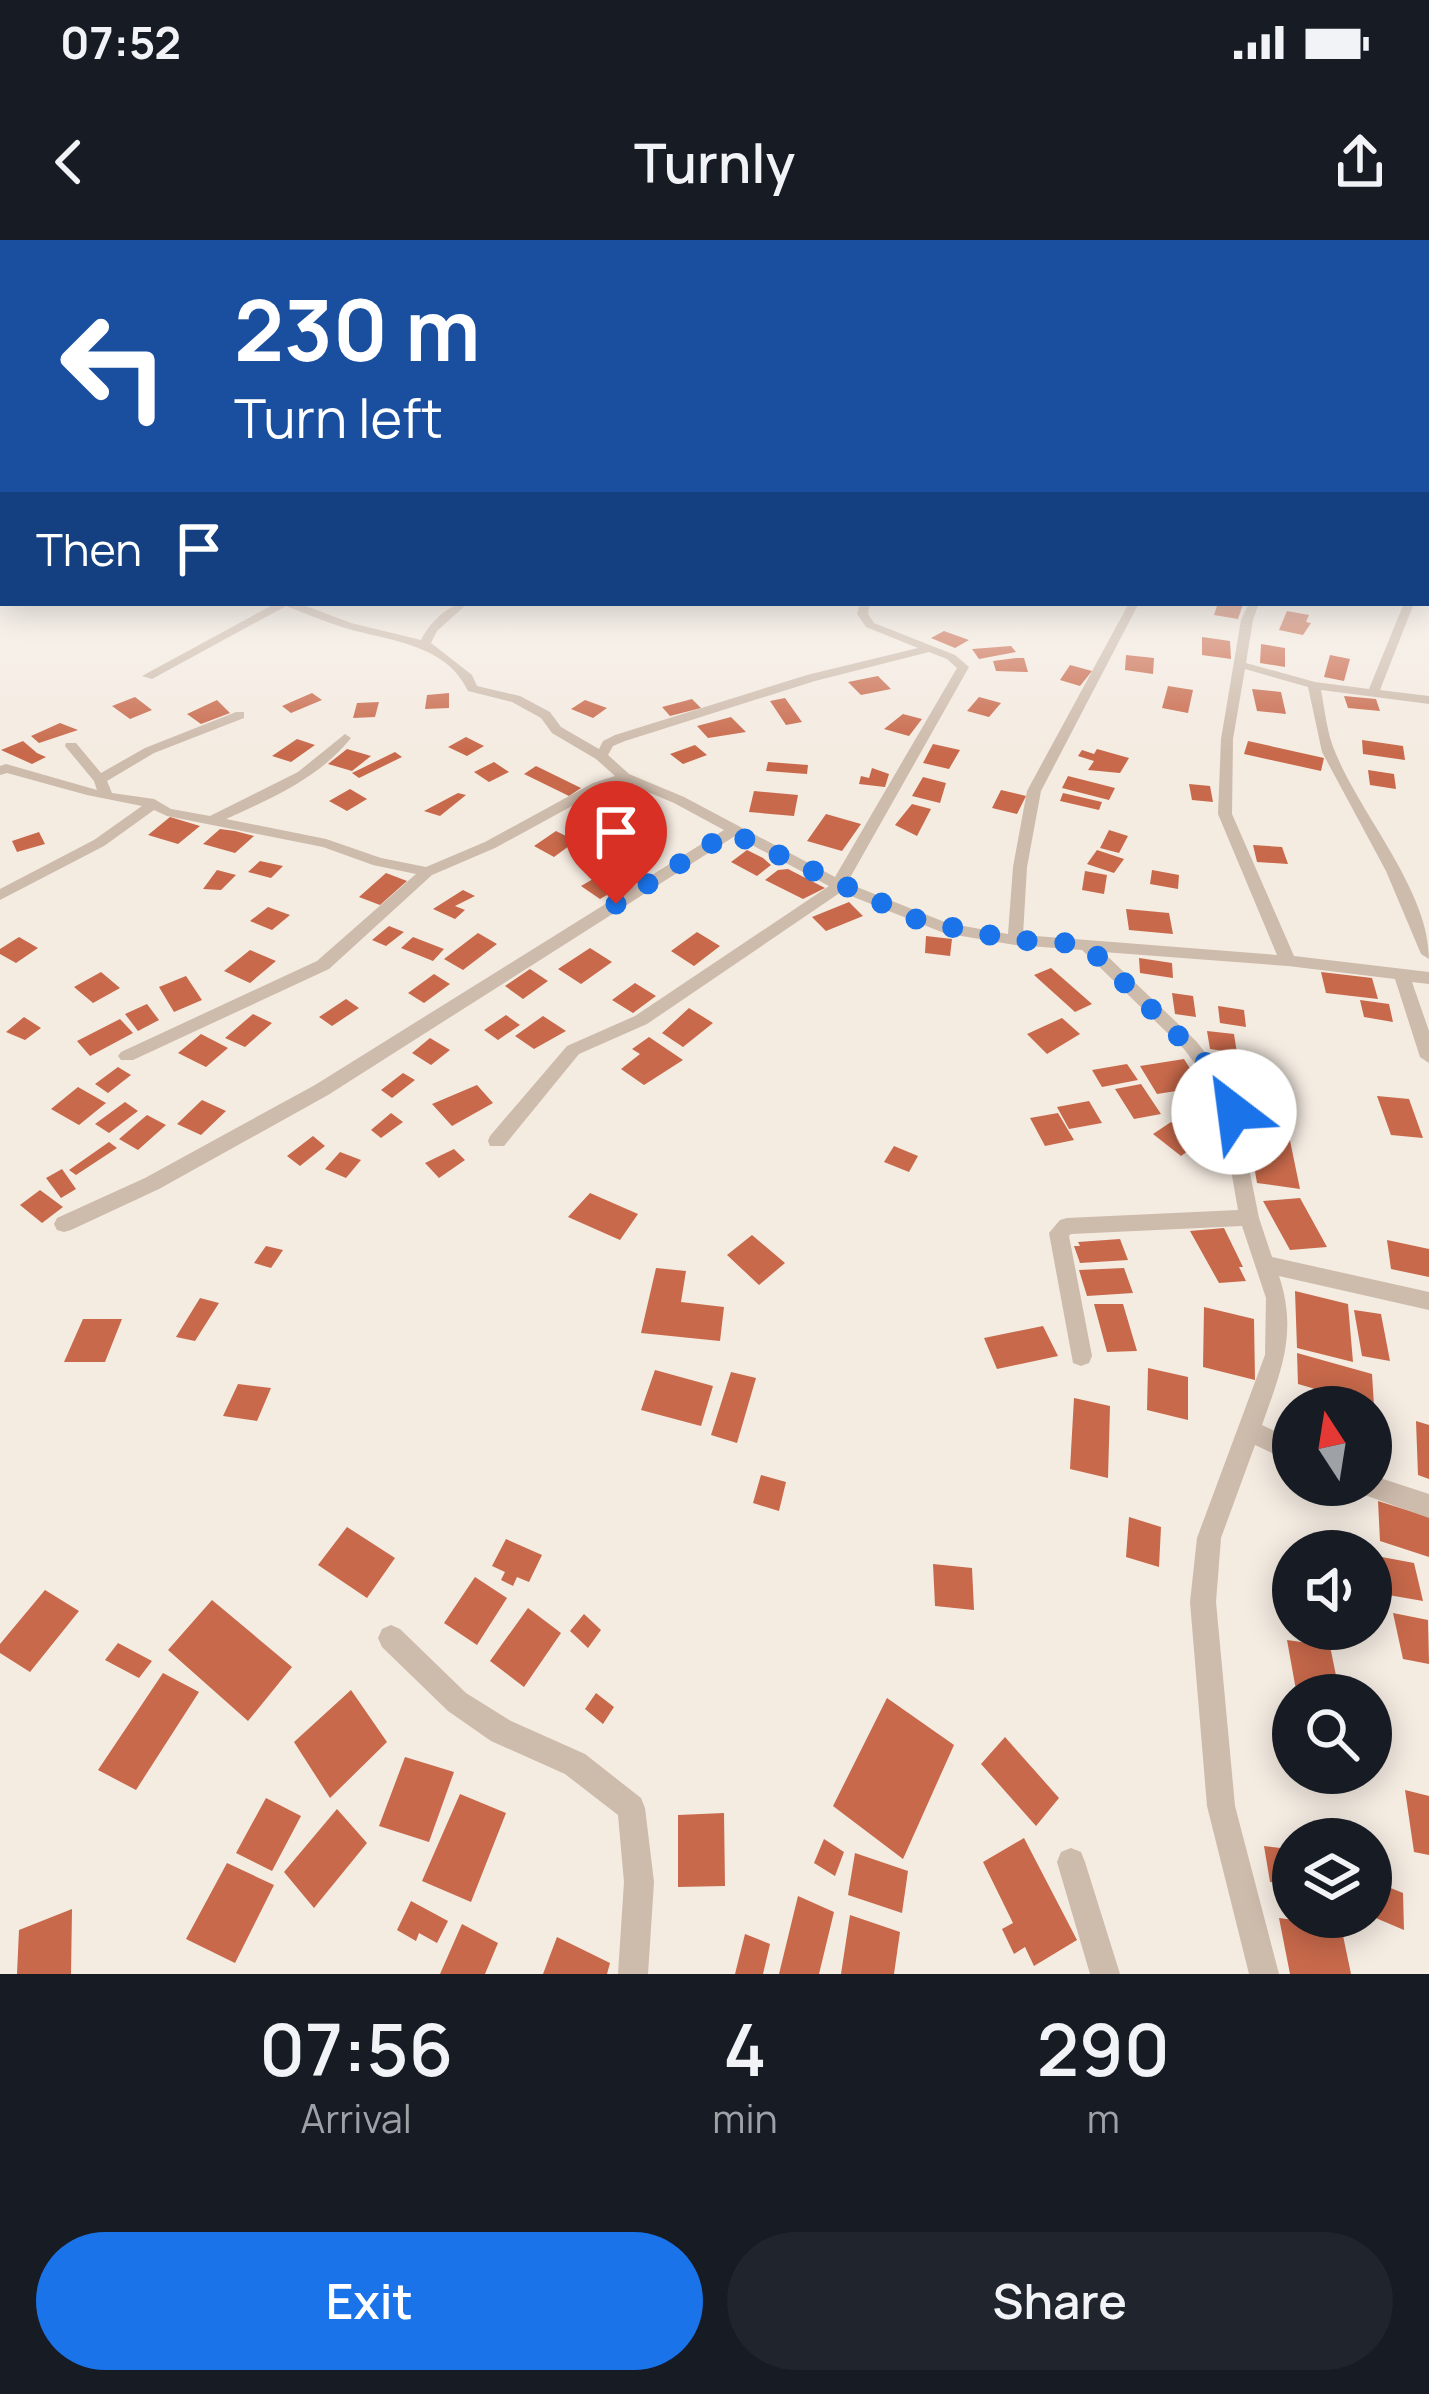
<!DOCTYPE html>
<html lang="en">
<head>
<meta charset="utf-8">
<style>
  :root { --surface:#171b24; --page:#20242c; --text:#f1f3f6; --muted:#9ea1a6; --accent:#1a73e8 }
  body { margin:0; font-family:Manrope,sans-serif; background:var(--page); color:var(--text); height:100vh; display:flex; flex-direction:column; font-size:45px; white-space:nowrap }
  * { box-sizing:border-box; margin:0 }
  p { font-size:39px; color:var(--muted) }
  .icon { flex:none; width:66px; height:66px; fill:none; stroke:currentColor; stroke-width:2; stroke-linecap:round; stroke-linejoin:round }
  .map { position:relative; height:1734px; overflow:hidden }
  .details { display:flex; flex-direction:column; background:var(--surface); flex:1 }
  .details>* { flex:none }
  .top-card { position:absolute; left:0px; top:0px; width:1431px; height:366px; box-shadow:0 6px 30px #0003; background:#1a4fa0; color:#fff; overflow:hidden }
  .needle { width:78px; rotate:348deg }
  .fabs { position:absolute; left:1272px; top:1146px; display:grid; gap:24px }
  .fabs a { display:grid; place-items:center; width:120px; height:120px; border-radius:50%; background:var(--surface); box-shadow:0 6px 30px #0003; font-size:60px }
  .pin { position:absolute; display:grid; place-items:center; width:102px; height:102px; color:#fff; margin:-123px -51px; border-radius:50% 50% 50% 0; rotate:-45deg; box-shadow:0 0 12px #0007 }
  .pin .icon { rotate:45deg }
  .me { position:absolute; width:132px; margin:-66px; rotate:330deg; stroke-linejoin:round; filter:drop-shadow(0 0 9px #0008) }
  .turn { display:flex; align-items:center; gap:42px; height:252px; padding:0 36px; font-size:54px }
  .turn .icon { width:156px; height:156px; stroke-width:2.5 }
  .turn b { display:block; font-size:84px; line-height:102px }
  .then { display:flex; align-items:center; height:114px; padding:0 36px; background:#0003; gap:24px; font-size:45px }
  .eta { display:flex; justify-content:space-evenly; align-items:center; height:204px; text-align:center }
  .eta b { font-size:72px; font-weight:600; line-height:84px }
  .primary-button { display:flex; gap:24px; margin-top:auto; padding:24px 36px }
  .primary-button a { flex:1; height:138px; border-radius:72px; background:var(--accent); color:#fff; font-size:48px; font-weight:600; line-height:138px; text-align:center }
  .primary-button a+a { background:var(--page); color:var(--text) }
  .status { display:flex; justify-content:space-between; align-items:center; height:84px; padding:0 60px; background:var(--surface); direction:ltr }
  .status svg { height:33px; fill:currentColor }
  header { display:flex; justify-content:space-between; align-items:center; height:156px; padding:0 36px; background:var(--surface); font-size:54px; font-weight:600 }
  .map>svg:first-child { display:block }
  .building { fill:#c8694b }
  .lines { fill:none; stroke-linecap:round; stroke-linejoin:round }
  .minor { fill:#cdbbac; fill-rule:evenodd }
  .route { stroke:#1a73e8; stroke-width:21; stroke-dasharray:0 37.8 }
</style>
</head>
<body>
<div class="status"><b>07:52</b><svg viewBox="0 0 49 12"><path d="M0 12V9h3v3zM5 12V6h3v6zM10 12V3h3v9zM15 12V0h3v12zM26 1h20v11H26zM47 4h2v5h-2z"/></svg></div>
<header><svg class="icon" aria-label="back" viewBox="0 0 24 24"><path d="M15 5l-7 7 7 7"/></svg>Turnly<svg class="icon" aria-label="share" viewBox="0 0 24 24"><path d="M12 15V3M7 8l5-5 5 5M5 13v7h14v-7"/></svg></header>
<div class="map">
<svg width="1429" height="1734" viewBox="0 0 1429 1734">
  <rect width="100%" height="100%" fill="#f4ebe1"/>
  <path class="building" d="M1218,363L1243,364L1238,379L1214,375Z
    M1287,371L1309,375L1306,382L1311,383L1303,395L1279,390Z
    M944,391L969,400L955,408L931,398Z
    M1202,397L1230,401L1231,419L1202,415Z
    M1261,404L1285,408V427L1260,423Z
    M1011,406L1016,412L979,419L972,409Z
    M1126,415L1154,418L1153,434L1125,430Z
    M1330,415L1350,419L1344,441L1324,437Z
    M1016,418H1024L1028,432L996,431L993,421Z
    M1070,425L1092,431L1080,446L1060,440Z
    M878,436L891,449L861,455L848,442Z
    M1168,446L1193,450L1188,473L1162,468Z
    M1252,449L1281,452L1286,474L1257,471Z
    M312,453L322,460L291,473L282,466Z
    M449,453V468L425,469L427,455Z
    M1344,456L1376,459L1380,471L1348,468Z
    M135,457L152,470L130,479L112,466Z
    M979,457L1001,463L989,477L967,471Z
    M785,458L802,482L786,485L770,461Z
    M692,459L701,468L670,476L662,467Z
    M217,460L230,473L201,484L187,474Z
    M585,460L607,468L593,478L571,469Z
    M379,462L375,477L353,478L357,463Z
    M903,474L922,479L909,496L884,489Z
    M731,477L746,492L708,498L697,486Z
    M60,483L78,490L39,503L31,496Z
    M466,497L484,506L467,516L448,507Z
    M297,499L315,505L291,522L272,516Z
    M1362,500L1403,506L1405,520L1363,514Z
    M23,501L37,513L46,517L32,524L1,510Z
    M1248,501L1324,518L1321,531L1244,514Z
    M933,504L960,510L949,529L923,523Z
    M695,505L707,515L683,524L670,514Z
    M347,509L371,516L352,531L328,524Z
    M1097,509L1129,518L1120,533L1088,530L1094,521L1078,516L1082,510L1094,514Z
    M395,512L402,517L359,538L352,533Z
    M494,522L509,532L489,542L474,532Z
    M768,522L808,525L807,534L766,531Z
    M536,526L581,548L569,556L524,534Z
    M872,528L889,534L885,547L859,544L861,536L869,538Z
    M1368,530L1394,534L1396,549L1370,545Z
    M1068,536L1115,548L1109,560L1062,548Z
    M923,537L946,543L940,563L912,556Z
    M1189,544L1210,546L1213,562L1192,560Z
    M350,549L367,559L347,571L329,561Z
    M1001,550L1026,556L1017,574L992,568Z
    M754,551L798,555L794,576L749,572Z
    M458,553L466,555L440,576L424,571Z
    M1063,553L1102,562L1099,570L1060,561Z
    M592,563L604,569L617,573L596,586L573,574Z
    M912,564L931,569L917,596L895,585Z
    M826,574L861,584L842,611L807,601Z
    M170,577L200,586L178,604L148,595Z
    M220,589L235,591L254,596L235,613L203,604Z
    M1109,590L1128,596L1119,613L1100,608Z
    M556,591L576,601L554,617L534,606Z
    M39,592L45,604L17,612L12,601Z
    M1253,605L1282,607L1288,624L1257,622Z
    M617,606L649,626L626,640L594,619Z
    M747,610L763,618L771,625L757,636L731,622Z
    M1097,610L1124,619L1114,633L1087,624Z
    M260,621L283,626L271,638L248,632Z
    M788,629L825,648L803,659L765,640L778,630Z
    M217,630L236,635L221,650L203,649Z
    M1152,630L1179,635L1178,649L1150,644Z
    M1085,631L1107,635L1104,654L1082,650Z
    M386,633L407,641L380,665L359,657Z
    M600,635L610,636L624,645L600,659L581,646Z
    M463,650L475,656L455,666L465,670L455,679L433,669Z
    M849,662L863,676L826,691L812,677Z
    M268,667L290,675L272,690L250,681Z
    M1126,669L1169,673L1173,694L1129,690Z
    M389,686L404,692L386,706L372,700Z
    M697,692L720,706L694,726L671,711Z
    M478,693L497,704L463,730L444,719Z
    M926,696L952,699L950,716L925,713Z
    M19,697L38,708L16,723L0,714V709Z
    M413,697L444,709L433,721L401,708Z
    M590,708L612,722L581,744L558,729Z
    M250,710L276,721L250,743L224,731Z
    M1139,718L1172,723L1173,738L1140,733Z
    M1051,728L1092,764L1075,772L1034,735Z
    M530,729L548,741L523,759L505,746Z
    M101,732L120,748L93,763L74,747Z
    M1321,732L1372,738L1378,759L1326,753Z
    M434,734L450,744L424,763L408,753Z
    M186,736L202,760L174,772L159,747Z
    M635,743L656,756L633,773L612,760Z
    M1172,753L1193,756L1196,777L1175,774Z
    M346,759L359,768L332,786L319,777Z
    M1360,760L1389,764L1393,782L1364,777Z
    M147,764L159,780L138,791L125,774Z
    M1218,766L1244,770L1246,787L1220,783Z
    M689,768L713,783L683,807L662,793Z
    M253,774L272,783L245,807L225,798Z
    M506,775L520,785L498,800L484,790Z
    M543,776L566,791L534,809L515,796Z
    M24,777L41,788L25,800L6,792Z
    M1062,778L1080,794L1047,814L1027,794Z
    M120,779L133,793L90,816L77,801Z
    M1207,791L1234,794L1237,813L1210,809Z
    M201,794L228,808L206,827L178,813Z
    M649,797L683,820L644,845L621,829L640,814L632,809Z
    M430,798L450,810L431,825L412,813Z
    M1184,819L1202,847L1157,854L1140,826Z
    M1229,819L1257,824L1259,849L1231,844Z
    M1127,824L1138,840L1102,847L1092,830Z
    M118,827L131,835L108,853L95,844Z
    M403,833L415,840L392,858L381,850Z
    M1141,844L1161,874L1134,879L1115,849Z
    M477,845L493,863L452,886L432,864Z
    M78,847L106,863L79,885L51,869Z
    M1377,856L1409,859L1423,898L1391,895Z
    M202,860L226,871L201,895L177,884Z
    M1089,861L1102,883L1069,889L1057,867Z
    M125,862L138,871L109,893L95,884Z
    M391,873L403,882L381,898L371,890Z
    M1058,873L1074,900L1045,906L1030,878Z
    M147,875L166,885L138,910L119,899Z
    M1171,882L1198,904L1181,916L1153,894Z
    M1247,885L1288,891L1300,949L1257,943Z
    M313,896L325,906L300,926L287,916Z
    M109,902L117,908L76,935L69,930Z
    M894,906L918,916L909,932L884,922Z
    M454,909L465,920L439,938L425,923Z
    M340,912L361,920L346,938L325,929Z
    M62,929L76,949L61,958L46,938Z
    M40,950L63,967L42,983L20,965Z
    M590,953L638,974L620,1000L568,977Z
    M1300,958L1327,1007L1290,1010L1263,961Z
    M1224,988L1243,1027H1239L1246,1041L1219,1043L1190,991Z
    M752,995L785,1023L759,1045L727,1015Z
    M1120,999L1128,1020L1080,1023L1074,1006H1080L1078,1002Z
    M1387,1000L1429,1009V1037L1391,1029Z
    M266,1006L283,1010L271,1028L254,1023Z
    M656,1028L686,1031L681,1062L724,1067L720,1101L641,1093Z
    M1124,1028L1133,1053L1087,1056L1079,1030Z
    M1295,1051L1348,1064L1353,1122L1297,1108Z
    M200,1058L219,1063L195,1101L176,1097Z
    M1094,1064H1123L1137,1111L1107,1112Z
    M1204,1067L1254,1079L1255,1140L1203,1127Z
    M1354,1070L1381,1074L1390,1121L1362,1116Z
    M83,1079H122L105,1122H64Z
    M1043,1086L1058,1116L997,1129L984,1098Z
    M1297,1113L1372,1134L1374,1166L1298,1144Z
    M1148,1128L1188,1137V1180L1147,1170Z
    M655,1130L713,1146L701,1186L641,1170Z
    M731,1132L756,1138L737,1203L711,1195Z
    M238,1144L271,1148L257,1181L223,1176Z
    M1074,1158L1110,1166L1108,1238L1070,1229Z
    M1416,1181L1429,1185V1239L1418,1235Z
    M761,1235L786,1242L779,1271L753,1263Z
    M1378,1261L1429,1277V1317L1380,1301Z
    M1129,1277L1161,1287L1159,1327L1126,1317Z
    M347,1287L395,1318L367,1358L318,1325Z
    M506,1299L542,1315L529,1342L517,1337L513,1346L501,1340L505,1332L492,1326Z
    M1371,1315L1414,1323L1423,1361L1371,1352Z
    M933,1324L972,1328L974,1370L935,1366Z
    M475,1337L507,1358L477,1405L444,1383Z
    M45,1350L79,1371L30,1432L0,1413V1404Z
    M212,1360L292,1427L248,1481L168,1410Z
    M528,1368L561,1393L524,1447L490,1421Z
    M1393,1373L1428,1380L1429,1424L1403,1419Z
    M584,1374L601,1390L588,1408L570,1391Z
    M1287,1400L1330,1406L1340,1455L1296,1450Z
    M118,1403L152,1421L139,1438L105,1420Z
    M163,1433L199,1452L136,1550L98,1530Z
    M351,1450L387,1502L330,1558L294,1502Z
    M596,1453L614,1467L603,1484L585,1469Z
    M887,1458L954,1505L903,1619L833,1566Z
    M1005,1497L1059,1558L1036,1586L981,1524Z
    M405,1517L454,1532L429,1602L379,1586Z
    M1405,1550L1429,1556V1615L1414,1612Z
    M460,1554L506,1573L471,1662L422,1641Z
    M266,1558L301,1576L272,1631L236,1613Z
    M337,1569L367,1603L314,1668L284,1632Z
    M724,1573L725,1646L678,1647V1575Z
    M1024,1598L1077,1700L1034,1726L1025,1707L1014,1714L1002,1689L1013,1683L983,1622Z
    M824,1599L844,1612L835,1636L814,1623Z
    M1264,1606L1289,1609L1293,1645L1270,1642Z
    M855,1613L908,1631L902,1673L848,1655Z
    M227,1623L274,1645L235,1723L186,1699Z
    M1371,1640L1403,1653L1404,1690L1371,1676Z
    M798,1656L834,1672L819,1734H779Z
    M411,1661L448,1681L437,1703L419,1693L416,1701L397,1690Z
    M72,1669L71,1734H17L19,1690Z
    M850,1675L900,1692L894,1734H841Z
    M1279,1678L1341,1686L1351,1734H1290Z
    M462,1684L498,1703L485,1734H440Z
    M745,1694L770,1704L763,1734H735Z
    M557,1697L610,1723L607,1734H543Z"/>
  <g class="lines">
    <path class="minor" d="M1428,275H1429V282H1428Z
      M1428,300H1429V307H1428Z
      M1428,317H1429V323H1428Z
      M276,363H298L351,383L421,400C430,382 449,363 468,363L437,391L431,403L472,435L477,446L520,456L550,472L561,487L599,509L603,501L615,495L807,435L918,408L866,387L857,374L860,363H870L868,374L874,383L955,415L969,427L847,643L947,683L1008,694L1013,627L1027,551L1129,363H1139L1041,551L1027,627L1023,695L1277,715L1218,574L1221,499L1241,380L1249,363H1259L1253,380L1246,423L1315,442L1369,449L1404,363H1414L1380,450L1429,456V464L1321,450C1325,470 1327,495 1336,514C1362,577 1429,651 1429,719L1421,714L1386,631L1322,512L1308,447L1245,429L1233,499L1232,574L1294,716L1429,732V744L1412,742L1429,791V823L1420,817L1395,739L1288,726L1103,712L1196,801L1233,848L1259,978L1272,1017L1429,1052V1070L1279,1036C1298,1093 1281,1131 1262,1185L1293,1200V1223L1255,1205L1221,1298L1216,1362L1235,1566L1279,1734H1249L1207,1566L1190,1362L1197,1298L1265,1115L1266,1058L1242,986L1071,994L1069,996L1092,1116L1089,1123L1081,1126L1073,1123L1049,993L1060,980L1067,978L1238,970L1218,855L1184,809L1082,710L1015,705L944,693L841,652L647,784L579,814L504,906H490L488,901L490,896L567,806L635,776L829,646L735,596L328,855L159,949L71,990L64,992L57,990L54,984L57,978L145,938L315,845L724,590L674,563L624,542L603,549L495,608L432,635L329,729L133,820H121L118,816L121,812L317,721L416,634L373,625L323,607L167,576L154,570L104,606L0,660V649L94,600L142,566L87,555L7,533L0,535V526L6,524L97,550L94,541L65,506L66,503H76L101,533L145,508L236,472H244V478L154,513L107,541L112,553L154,559L171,569L210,576L298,532L345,494L351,498C319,538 272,558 226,579L326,599L381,618L426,627L485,602L593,543L615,536L596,519L552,493L541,478L512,462L468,451C445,402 386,401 342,387C323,381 305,373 286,366L152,439L142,436ZM929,412L947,419L957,428L835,637L684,557L629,534L608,515L613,506L625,501L815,441Z
      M1371,1235L1429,1254V1278L1359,1253L1355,1245H1371Z
      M391,1385L400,1389L466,1453L511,1481L585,1514L641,1558L645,1568L654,1642L648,1734H618L624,1642L618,1575L565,1534L491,1501L448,1471L382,1407L378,1398L382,1389Z
      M1071,1608L1081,1612L1085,1622L1120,1734H1090L1057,1622L1061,1612Z"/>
  </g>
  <linearGradient id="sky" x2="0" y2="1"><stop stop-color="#7eb2d2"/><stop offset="0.53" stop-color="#faf6f2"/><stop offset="1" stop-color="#faf6f2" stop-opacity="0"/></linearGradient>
  <rect width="1429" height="512" fill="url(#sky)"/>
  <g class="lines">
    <path class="route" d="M616,664L730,592L920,681L1015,700L1085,704L1212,829L1234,872"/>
  </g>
</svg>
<div class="fabs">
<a><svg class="needle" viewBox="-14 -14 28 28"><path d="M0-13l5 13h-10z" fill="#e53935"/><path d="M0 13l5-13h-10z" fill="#9ea1a6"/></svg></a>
<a><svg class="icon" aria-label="sound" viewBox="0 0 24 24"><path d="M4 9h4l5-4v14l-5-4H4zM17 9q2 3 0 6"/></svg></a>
<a><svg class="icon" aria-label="search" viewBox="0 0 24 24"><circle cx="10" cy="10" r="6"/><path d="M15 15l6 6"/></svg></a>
<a><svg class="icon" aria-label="layers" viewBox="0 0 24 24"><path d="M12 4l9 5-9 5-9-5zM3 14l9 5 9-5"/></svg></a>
</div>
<div class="pin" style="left:616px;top:664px;background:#d93025"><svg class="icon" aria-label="arrive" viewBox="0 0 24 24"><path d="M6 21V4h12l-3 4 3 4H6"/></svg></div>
<svg class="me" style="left:1234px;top:872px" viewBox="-20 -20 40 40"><circle r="19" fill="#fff"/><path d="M0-13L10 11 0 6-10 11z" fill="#1a73e8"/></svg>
<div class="top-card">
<div class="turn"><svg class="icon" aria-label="left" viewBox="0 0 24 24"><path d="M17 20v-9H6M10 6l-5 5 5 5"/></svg><div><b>230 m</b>Turn left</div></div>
<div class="then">Then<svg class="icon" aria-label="arrive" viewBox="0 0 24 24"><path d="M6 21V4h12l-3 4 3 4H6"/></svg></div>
</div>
</div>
<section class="details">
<div class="eta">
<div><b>07:56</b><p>Arrival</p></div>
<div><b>4</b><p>min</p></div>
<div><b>290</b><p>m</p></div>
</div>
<div class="primary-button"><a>Exit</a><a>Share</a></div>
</section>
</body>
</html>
